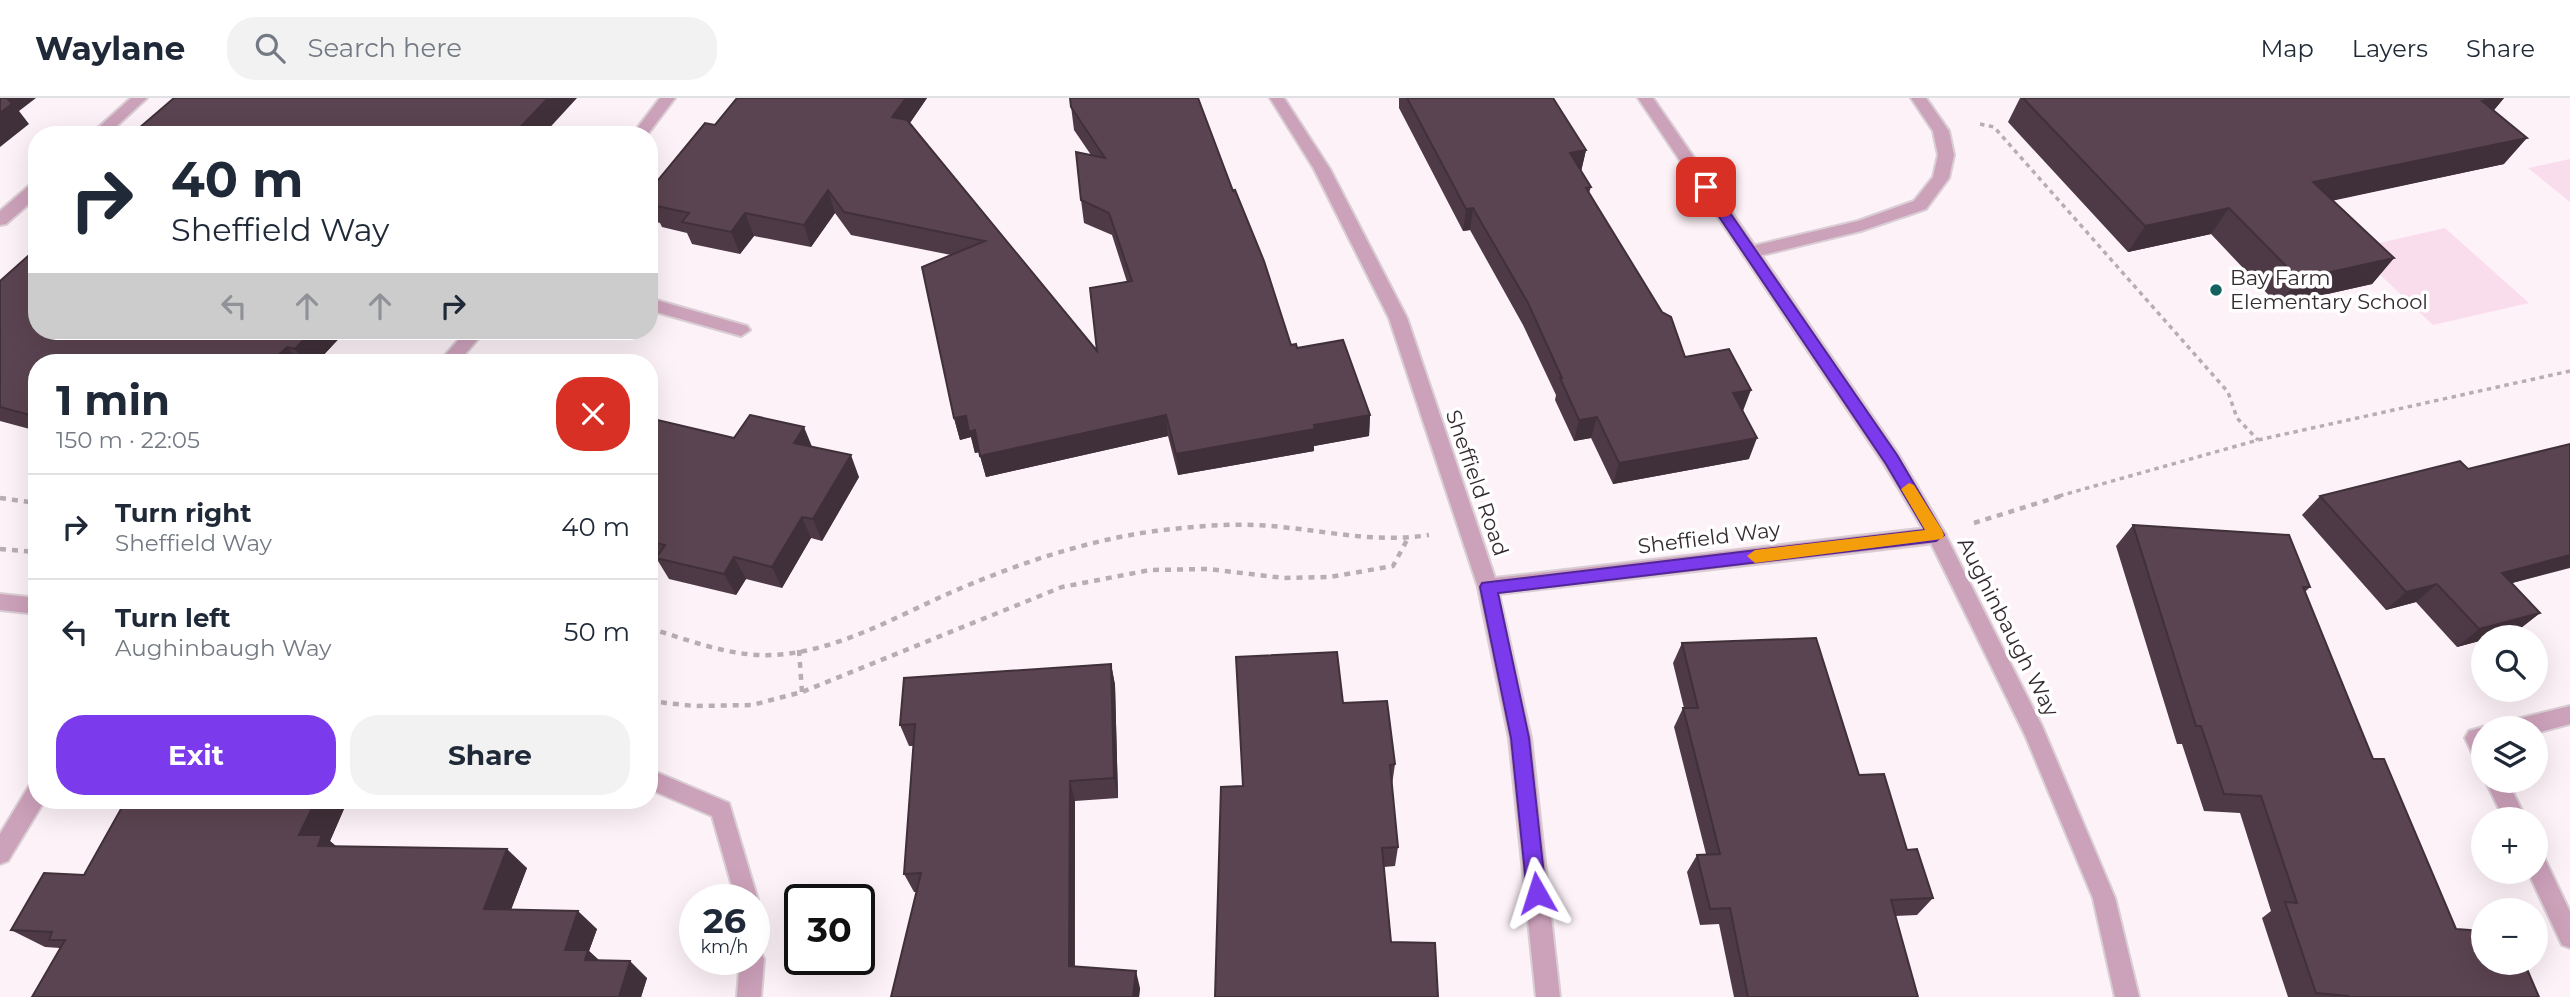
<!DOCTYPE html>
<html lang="en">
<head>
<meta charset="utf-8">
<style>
  :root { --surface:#fff; --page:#f2f2f3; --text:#1f2937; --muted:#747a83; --line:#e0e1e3; --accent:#7c3aed }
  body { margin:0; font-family:Montserrat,sans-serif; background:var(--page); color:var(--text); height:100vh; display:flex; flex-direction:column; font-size:26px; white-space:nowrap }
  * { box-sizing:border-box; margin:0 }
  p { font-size:23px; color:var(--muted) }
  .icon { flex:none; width:38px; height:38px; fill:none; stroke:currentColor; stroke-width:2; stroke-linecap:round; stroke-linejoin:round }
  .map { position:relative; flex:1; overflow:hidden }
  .side { position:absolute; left:28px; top:256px; width:630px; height:455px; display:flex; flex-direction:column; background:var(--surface); border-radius:28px; box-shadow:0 7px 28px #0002 }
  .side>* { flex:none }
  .guide { position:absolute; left:28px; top:28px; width:630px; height:214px; border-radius:28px; box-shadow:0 7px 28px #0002; background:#fff; color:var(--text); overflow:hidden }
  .buttons { position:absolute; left:2471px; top:527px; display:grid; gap:14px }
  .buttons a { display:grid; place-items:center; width:77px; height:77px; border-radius:50%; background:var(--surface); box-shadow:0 7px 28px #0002; font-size:35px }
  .speed { position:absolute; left:679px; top:786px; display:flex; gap:14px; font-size:35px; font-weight:700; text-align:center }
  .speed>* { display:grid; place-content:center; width:91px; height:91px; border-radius:50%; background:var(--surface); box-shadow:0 7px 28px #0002; line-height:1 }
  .speed small { font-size:18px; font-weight:400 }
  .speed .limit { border:4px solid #111; border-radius:10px; background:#fff; color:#111 }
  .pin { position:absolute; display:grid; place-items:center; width:60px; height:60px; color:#fff; margin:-30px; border-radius:14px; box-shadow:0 4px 10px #0006 }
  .me { position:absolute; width:77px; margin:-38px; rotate:354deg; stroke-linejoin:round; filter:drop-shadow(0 0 5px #0008) }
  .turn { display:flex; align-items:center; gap:24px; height:147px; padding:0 28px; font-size:32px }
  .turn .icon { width:91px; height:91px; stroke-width:2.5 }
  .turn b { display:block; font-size:49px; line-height:60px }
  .lanes { display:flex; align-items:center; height:66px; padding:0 28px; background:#0003; justify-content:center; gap:35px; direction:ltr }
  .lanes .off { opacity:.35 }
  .round { display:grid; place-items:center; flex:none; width:74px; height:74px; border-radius:28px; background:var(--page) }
  .summary { display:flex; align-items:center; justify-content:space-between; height:119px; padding:0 28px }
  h1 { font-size:42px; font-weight:700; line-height:52px }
  .action { display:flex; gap:14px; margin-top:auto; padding:14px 28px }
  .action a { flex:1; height:80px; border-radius:28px; background:var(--accent); color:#fff; font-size:28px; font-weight:700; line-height:80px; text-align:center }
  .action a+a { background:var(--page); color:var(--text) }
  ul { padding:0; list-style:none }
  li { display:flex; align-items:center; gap:21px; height:105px; padding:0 28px; border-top:2px solid var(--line) }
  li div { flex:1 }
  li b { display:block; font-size:26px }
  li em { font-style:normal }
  header { display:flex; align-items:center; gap:42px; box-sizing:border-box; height:98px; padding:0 35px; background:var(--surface); border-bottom:2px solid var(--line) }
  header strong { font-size:33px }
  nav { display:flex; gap:38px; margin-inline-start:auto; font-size:24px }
  .search { width:490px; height:63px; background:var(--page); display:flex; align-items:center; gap:18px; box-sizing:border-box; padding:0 24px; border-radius:28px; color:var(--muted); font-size:26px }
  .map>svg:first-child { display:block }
  .green { fill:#fadded }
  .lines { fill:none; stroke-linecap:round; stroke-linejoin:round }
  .service-casing { stroke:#d9ced4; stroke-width:4 }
  .minor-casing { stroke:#d9ced4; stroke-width:4 }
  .tertiary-casing { stroke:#d9ced4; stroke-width:4 }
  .path-far1 { stroke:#b7adb2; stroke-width:3.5; stroke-dasharray:4.5 4.5; stroke-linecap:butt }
  .path { stroke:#b7adb2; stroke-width:4.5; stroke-dasharray:6 6; stroke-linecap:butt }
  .service { fill:#cca1ba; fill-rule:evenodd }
  .minor { fill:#cca1ba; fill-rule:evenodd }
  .tertiary { fill:#cca1ba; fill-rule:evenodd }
  .wall { fill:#4e3a46 }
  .shaded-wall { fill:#403039 }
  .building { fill:#5b4451; stroke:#403039; stroke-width:2 }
  .route { fill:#7c3aed; stroke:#51269a; stroke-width:2 }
  .slow { fill:#f59e0b }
  .poi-dot { fill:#146362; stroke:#fff; stroke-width:2.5 }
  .labels { text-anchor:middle; stroke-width:7; stroke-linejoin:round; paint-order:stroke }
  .poi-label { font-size:21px; fill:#352b30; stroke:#fff; text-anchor:start }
  .street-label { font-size:21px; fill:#352b30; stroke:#fff }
</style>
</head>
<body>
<header>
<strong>Waylane</strong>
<div class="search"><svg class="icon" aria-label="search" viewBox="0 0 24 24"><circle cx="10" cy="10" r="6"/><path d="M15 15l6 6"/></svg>Search here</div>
<nav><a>Map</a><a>Layers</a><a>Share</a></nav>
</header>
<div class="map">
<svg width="2570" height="899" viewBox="0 0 2570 899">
  <rect width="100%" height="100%" fill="#fdf2f8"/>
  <path class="green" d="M2570,61V104L2528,70Z
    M2445,130L2529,205L2433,227L2353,151Z"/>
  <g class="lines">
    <defs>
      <path id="service" d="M1911,0H1926L1949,33L1954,57L1949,80L1926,111L1861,133L1750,160L1744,158L1742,154L1744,150L1858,123L1914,103L1933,79L1938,57L1933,33Z"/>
      <path id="minor" d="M131,0H147L107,37H90Z
        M660,0H675L647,37H632Z
        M1270,0H1284L1330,71L1407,220L1495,480L1936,429L1943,432L1946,437L1943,442L1936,445L1499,496L1531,640L1560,899H1536L1509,640L1478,489L1389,220L1314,71Z
        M37,85V99L6,126L0,127V113L31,86Z
        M649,200L747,228L750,232L741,238L649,212Z
        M466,233H485L458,264H439Z
        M0,496L37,500V516L0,512Z
        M2570,608V626L2536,635V630H2506L2510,623L2517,621Z
        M2483,629L2487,630H2483V663L2475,661L2465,640L2469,633Z
        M649,671L729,705L758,802L755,810L754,802H736L712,718L649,691Z
        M2485,682H2507L2526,721H2504Z
        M37,685V702H45L8,763L0,766V736L29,688Z
        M2536,756L2544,759L2570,814V850L2562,847L2528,774H2536Z
        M754,851L760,853L764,861L761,899H737L740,861H754Z"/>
      <path id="tertiary" d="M1638,0H1653L1898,356L1943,432L2042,628L2115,800L2139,899H2115L2093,800L2025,637L1929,441L1884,366Z"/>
    </defs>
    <use href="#service" class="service-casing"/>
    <use href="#minor" class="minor-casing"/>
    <use href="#tertiary" class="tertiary-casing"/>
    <path class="path-far1" d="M1980,26L1994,29L2228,294L2237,320L2258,342
      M2059,398L2258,342L2570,273"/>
    <path class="path" d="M0,400L37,405
      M1974,425L2064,397
      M0,451L37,454
      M649,530C689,542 730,559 773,557C836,554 895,519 952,494C1017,466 1084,443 1155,433C1197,428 1239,424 1281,429C1332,434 1378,445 1429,437
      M799,552L802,594
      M649,603L694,608L752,607L802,594L1062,489L1150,472L1208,471L1284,480L1330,479L1393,468L1407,442"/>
    <use href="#service" class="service"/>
    <use href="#minor" class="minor"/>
    <use href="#tertiary" class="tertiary"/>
  </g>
  <path class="wall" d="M737,0H927L910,25L1097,253L1127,184L1112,137L1084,125L1081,102L1091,57L1074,32L1070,0L1291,247L1297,250L1370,317L1369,338L1314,348V353L1178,377L1168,338L986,379L979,354L975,355L971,339L960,342L954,320L951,157L851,137L835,115L811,149L754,138L740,156L692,146L687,135L662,129L660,125L653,123L649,115V93L715,27Z
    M1399,0H1553L1586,52L1581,73L1591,89L1589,95L1685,259L1743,313L1749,361L1613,386L1591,340L1574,343L1555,302L1556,297L1523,227L1470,132L1463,133L1399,10Z
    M2020,0H2504L2494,12L2504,66L2333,102L2394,160L2372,186L2278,207L2211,136L2128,154L2008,24Z
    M0,183L37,233H346L317,264H37V333L0,323Z
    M649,320L734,340L812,349L859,379L822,443L811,440L782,490L746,481L736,497L669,481L658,463L649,461Z
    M2570,346V470L2512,485L2540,515L2517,533L2483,539V542L2457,549L2416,504L2386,512L2302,417L2320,398L2468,371Z
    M2133,427L2310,489L2305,494L2373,661L2456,831L2539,899H2288L2262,820L2271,813L2240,715L2204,713L2182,646H2177L2116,448Z
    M1682,545L1859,677L1907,752L1933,800L1917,817L1895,818L1918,899H1734L1719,826L1700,827L1687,774L1697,757L1706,756L1674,629L1683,610H1684L1673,565Z
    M1111,566L1115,587L1118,700L1075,703V868L1140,890L1139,899H891L917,794H914L904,776L913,648H909L900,627Z
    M1343,605L1395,666L1392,687L1398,749L1395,768L1384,769L1391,844L1438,899L1243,688Z
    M347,704L330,743L336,749L527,770L511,811L597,831L589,853L599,862L647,880L641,899H32L60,850L45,849L11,832L84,777Z"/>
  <path class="shaded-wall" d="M7,0H36L19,13L29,26L0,49V15Z
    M548,0H577L543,37H513Z
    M906,0H927L898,42L892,19Z
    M2495,0H2504L2484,24L2482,3Z
    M2527,40L2504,66L2294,111L2313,84Z
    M1586,52L1581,74L1570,55Z
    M828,92L835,115L811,149L804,127Z
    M1473,110L1470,132L1463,133L1466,111Z
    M2229,110L2211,136L2128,154L2145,128Z
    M745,115L754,138L740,156L731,134Z
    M2394,160L2372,186L2278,207L2299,181Z
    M312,233H346L317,264H305L295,251Z
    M287,249L299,264H271Z
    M1751,292L1743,313L1733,295Z
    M1166,317L1168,338L986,379L980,358Z
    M1370,317L1369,338L1314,348V353L1178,377L1176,356L1314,327Z
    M966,318L975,332L980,354L975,355L971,339L960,342L954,320Z
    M1597,319L1591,340L1574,343L1579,322Z
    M804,329L813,351L794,345Z
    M1757,340L1749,361L1613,386L1619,365Z
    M851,357L859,379L822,443L813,421Z
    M802,419L811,440L782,490L772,469Z
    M2570,457V469L2480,494L2502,475Z
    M734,459L746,481L736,497L724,476Z
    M2437,486L2416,504L2386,512L2406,494Z
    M2540,515L2517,533L2495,539H2483V542L2457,549L2479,531Z
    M1111,566L1115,587L1118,700L1114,680Z
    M1070,683L1075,703L1074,885L1069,868Z
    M316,702H345L347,704L330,743L346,756H324L299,737Z
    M507,751L527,770L505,828L484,811Z
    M578,813L597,831L589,853L606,869L584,868L565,852Z
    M630,863L647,880L641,899H619Z
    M1136,873L1140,890L1139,899H1133Z"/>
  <path class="building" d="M0,0H7L12,6L0,15Z
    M174,0H548L513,37H131Z
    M737,0H906L892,19L907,22L1097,253L1090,190L1132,183L1109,115L1081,102L1076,54L1105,60L1071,9L1070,0H1198L1233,93L1235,92L1264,163L1291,247L1296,246L1297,250L1343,242L1370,317L1314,327L1315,331L1176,356L1166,317L980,358L975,332L969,334L966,318L954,320L922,169L985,143L844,114L828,92L804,127L745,115L731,134L682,124L689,115L652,107L655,103L649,102V93L705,25L715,27Z
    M1407,0H1553L1586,52L1570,55L1591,89L1586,90L1662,214L1671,219L1685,259L1729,251L1751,292L1733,295L1757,340L1619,365L1597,319L1579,322L1560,280H1562L1528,205L1473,110L1466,111Z
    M2023,0H2495L2482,3L2527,40L2313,84L2394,160L2299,181L2229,110L2145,128Z
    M37,150V233H312L295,251L287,249L271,264H37V319L0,309V183Z
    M750,317L804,329L794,345L851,357L813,421L802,419L772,469L734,459L724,476L656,460L665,447L649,443V320L734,340Z
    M2570,346V457L2502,475L2540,515L2479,531L2437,486L2406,494L2320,398L2460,363L2468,371Z
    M2133,427L2289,437L2310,489H2303L2373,661H2384L2456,831L2483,833V864H2524L2539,899H2349L2348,898L2316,895L2285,804L2297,805L2261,698L2224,696L2201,628H2196Z
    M1816,540L1859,677L1884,676L1907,752L1917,751L1933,800L1891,802L1918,899H1748L1730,810L1710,811L1697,757L1720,756L1683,610H1698L1682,545Z
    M1337,554L1343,605L1387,603L1395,666L1390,667L1398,749L1382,750L1391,844L1435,845L1438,899H1215L1221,689L1243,688L1236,559Z
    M1111,566L1114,680L1070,683L1069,868L1136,873L1133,899H891L921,775L904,776L915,626L900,627L904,580Z
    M126,702H316L299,737H322L318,748L507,751L484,811L578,813L565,852H588L585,862L630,863L619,899H32L65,842H49L52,834L11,832L44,775L84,777Z"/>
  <path class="route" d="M1706,84L1710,86L1897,357L1944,437L1936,443L1498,495L1529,640L1546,795L1543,802L1537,804L1530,802L1527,795L1511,640L1480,489L1482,485L1925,432L1886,366L1701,92L1699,89Z"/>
  <path class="slow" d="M1909,385L1914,387L1942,432L1944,437L1942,441L1755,465L1747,458L1755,452L1925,432L1901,391Z"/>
  <circle class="poi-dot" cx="2216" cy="192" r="7"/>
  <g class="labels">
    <g class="poi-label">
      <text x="2230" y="187">Bay Farm<tspan x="2230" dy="24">Elementary School</tspan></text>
    </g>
    <g class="street-label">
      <text transform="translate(1477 385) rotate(71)" y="7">Sheffield Road</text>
      <text transform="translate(1709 440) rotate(-7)" y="7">Sheffield Way</text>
      <text transform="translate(2008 529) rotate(63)" y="7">Aughinbaugh Way</text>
    </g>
  </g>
</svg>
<div class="buttons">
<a><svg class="icon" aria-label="search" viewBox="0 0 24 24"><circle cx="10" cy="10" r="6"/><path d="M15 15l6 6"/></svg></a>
<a><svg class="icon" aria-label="layers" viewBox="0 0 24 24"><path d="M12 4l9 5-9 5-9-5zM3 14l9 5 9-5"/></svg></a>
<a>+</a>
<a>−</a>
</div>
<div class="speed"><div>26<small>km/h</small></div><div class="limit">30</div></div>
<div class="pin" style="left:1706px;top:89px;background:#d93025"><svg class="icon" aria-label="arrive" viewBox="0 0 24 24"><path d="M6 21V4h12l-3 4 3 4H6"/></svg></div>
<svg class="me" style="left:1537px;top:795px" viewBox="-20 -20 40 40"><path d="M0-17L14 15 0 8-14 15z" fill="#7c3aed" stroke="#fff" stroke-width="4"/></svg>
<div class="guide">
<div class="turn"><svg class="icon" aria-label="right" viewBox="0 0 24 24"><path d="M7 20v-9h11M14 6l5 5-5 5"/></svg><div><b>40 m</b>Sheffield Way</div></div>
<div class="lanes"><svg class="icon off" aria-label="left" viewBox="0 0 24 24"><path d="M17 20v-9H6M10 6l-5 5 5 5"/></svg><svg class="icon off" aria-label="ahead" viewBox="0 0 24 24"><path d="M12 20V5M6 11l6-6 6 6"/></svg><svg class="icon off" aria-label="ahead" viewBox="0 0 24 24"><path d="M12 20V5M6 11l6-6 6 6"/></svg><svg class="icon" aria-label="right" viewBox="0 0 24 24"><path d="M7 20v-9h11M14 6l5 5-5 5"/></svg></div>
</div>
<section class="side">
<div class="summary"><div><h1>1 min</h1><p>150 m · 22:05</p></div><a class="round" style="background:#d93025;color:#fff"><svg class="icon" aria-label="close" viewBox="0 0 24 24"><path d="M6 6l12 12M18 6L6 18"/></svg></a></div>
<ul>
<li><svg class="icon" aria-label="right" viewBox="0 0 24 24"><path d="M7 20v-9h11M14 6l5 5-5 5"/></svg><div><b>Turn right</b><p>Sheffield Way</p></div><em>40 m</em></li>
<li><svg class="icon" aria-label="left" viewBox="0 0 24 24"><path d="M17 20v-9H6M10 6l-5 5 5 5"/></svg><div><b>Turn left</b><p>Aughinbaugh Way</p></div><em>50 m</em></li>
</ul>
<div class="action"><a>Exit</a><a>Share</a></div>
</section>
</div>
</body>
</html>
